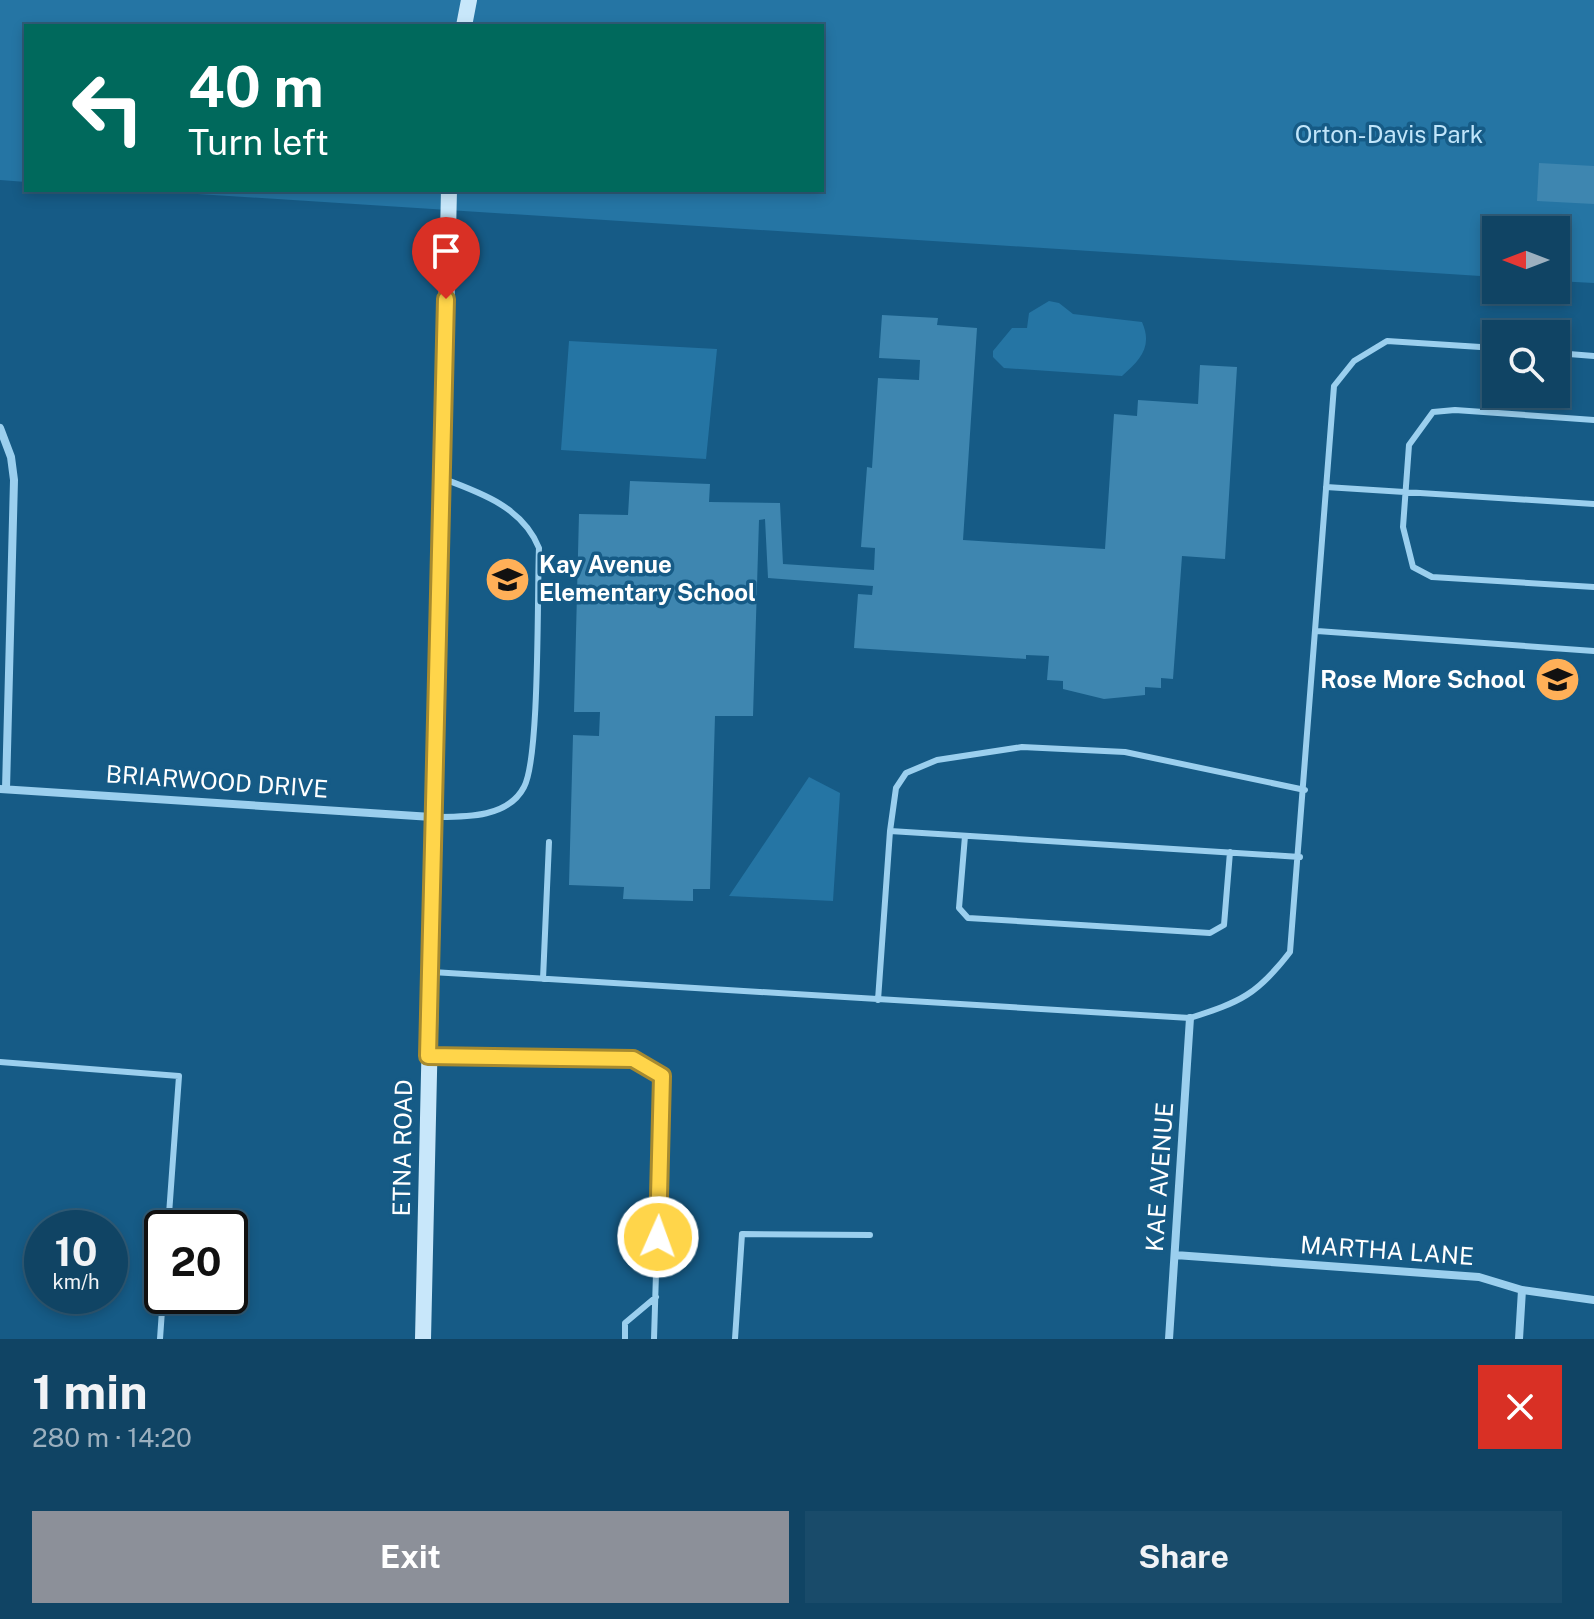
<!DOCTYPE html>
<html lang="en">
<head>
<meta charset="utf-8">
<style>
  :root { --surface:#104464; --page:#194b6a; --text:#f1f3f6; --muted:#9cb0bf; --line:#305c78; --accent:#8c9099 }
  body { margin:0; font-family:"Public Sans",sans-serif; background:var(--page); color:var(--text); height:100vh; display:flex; flex-direction:column; font-size:30px; white-space:nowrap }
  * { box-sizing:border-box; margin:0 }
  p { font-size:26px; color:var(--muted) }
  .icon { flex:none; width:44px; height:44px; fill:none; stroke:currentColor; stroke-width:2; stroke-linecap:round; stroke-linejoin:round }
  .map { position:relative; height:1339px; overflow:hidden }
  .sheet { display:flex; flex-direction:column; background:var(--surface); flex:1 }
  .sheet>* { flex:none }
  .top-card { position:absolute; left:24px; top:24px; width:800px; height:168px; border-radius:0px; box-shadow:0 4px 12px #0003,0 0 0 2px var(--line); background:#00695c; color:#fff; overflow:hidden }
  .needle { width:52px; rotate:270deg }
  .fabs { position:absolute; left:1482px; top:216px; display:grid; gap:16px }
  .fabs a { display:grid; place-items:center; width:88px; height:88px; border-radius:0px; background:var(--surface); box-shadow:0 4px 12px #0003,0 0 0 2px var(--line); font-size:40px }
  .speed { position:absolute; left:24px; top:1210px; display:flex; gap:16px; font-size:40px; font-weight:700; text-align:center }
  .speed>* { display:grid; place-content:center; width:104px; height:104px; border-radius:50%; background:var(--surface); box-shadow:0 4px 12px #0003,0 0 0 2px var(--line); line-height:1 }
  .speed small { font-size:20px; font-weight:400 }
  .speed .limit { border:4px solid #111; border-radius:12px; background:#fff; color:#111 }
  .pin { position:absolute; display:grid; place-items:center; width:68px; height:68px; color:#fff; margin:-82px -34px; border-radius:50% 50% 50% 0; rotate:-45deg; box-shadow:0 0 8px #0007 }
  .pin .icon { rotate:45deg }
  .me { position:absolute; width:88px; margin:-44px; rotate:2deg; stroke-linejoin:round; filter:drop-shadow(0 0 6px #0008) }
  .turn { display:flex; align-items:center; gap:28px; height:168px; padding:0 32px; font-size:36px }
  .turn .icon { width:104px; height:104px; stroke-width:2.5 }
  .turn b { display:block; font-size:56px; line-height:68px }
  .round { display:grid; place-items:center; flex:none; width:84px; height:84px; border-radius:0px; background:var(--page) }
  .overview { display:flex; align-items:center; justify-content:space-between; height:136px; padding:0 32px }
  h1 { font-size:48px; font-weight:700; line-height:60px }
  .primary-button { display:flex; gap:16px; margin-top:auto; padding:16px 32px }
  .primary-button a { flex:1; height:92px; border-radius:0px; background:var(--accent); color:#fff; font-size:32px; font-weight:700; line-height:92px; text-align:center }
  .primary-button a+a { background:var(--page); color:var(--text) }
  .map>svg:first-child { display:block }
  .park { fill:#2575a4 }
  .building { fill:#3e86b0 }
  .lines { fill:none; stroke-linecap:round; stroke-linejoin:round }
  .lane { stroke:#9bcfee; stroke-width:6 }
  .street { stroke:#9bcfee; stroke-width:8 }
  .secondary { stroke:#c8e7fa; stroke-width:16 }
  .route-casing { stroke:#a68a30; stroke-width:20 }
  .route { stroke:#ffd54a; stroke-width:14 }
  .labels { text-anchor:middle; stroke-width:7; stroke-linejoin:round; paint-order:stroke }
  .park-label { font-size:24px; fill:#c1e5fa; stroke:#165b86 }
  .poi-label { font-size:24px; font-weight:bold; fill:#fff; stroke:#165b86; text-anchor:start }
  .street-label { font-size:24px; fill:#fff; stroke:#165b86 }
</style>
</head>
<body>
<div class="map">
<svg width="1594" height="1339" viewBox="0 0 1594 1339">
  <rect width="100%" height="100%" fill="#165b86"/>
  <path class="park" d="M0,0H1594V283L1556,281V230H1496V277L135,190H822V26H26V182L0,180Z
    M1049,301L1059,303L1073,314L1142,322C1153,347 1140,360 1122,376L1004,368L993,357V351L1012,328H1027L1029,313Z
    M569,341L717,349L706,459L561,450Z
    M809,777L840,793L833,901L729,896Z"/>
  <path class="building" d="M1539,163L1594,166V204L1537,201Z
    M882,315L938,318L937,325L977,328L963,540L1105,549L1114,414L1137,416L1138,400L1198,404L1200,365L1237,367L1225,559L1182,556L1173,679L1161,678V688L1145,687V695L1104,699L1063,689V681L1047,680L1049,656L1026,655V659L854,648L858,594L872,595L873,586L768,578L765,519L759,520L753,716H715L710,889H693V901L623,899L624,887L569,885L573,735L599,736L600,712H574L579,514L628,515L630,481L710,484L709,502L780,503L783,564L874,570L875,548L861,547L867,467L872,468L878,378L919,380L920,360L879,358Z"/>
  <g class="lines">
    <path class="lane" d="M1556,353L1594,356
      M1594,420L1455,410L1433,412L1409,445L1403,527L1413,567L1432,577L1594,587
      M1326,487L1594,504
      M1317,631L1594,651
      M436,817C465,817 508,818 524,787C540,758 537,592 539,548C523,508 482,493 444,479
      M890,831L1300,857
      M965,836L959,908L968,918L1210,933L1224,925L1230,852
      M432,972L1190,1018C1240,1002 1257,995 1290,952L1334,386L1354,361L1387,341L1496,348
      M543,979L549,842
      M878,1000L890,831L896,788L906,773L937,760L1022,747L1125,752L1305,790
      M429,1056L633,1059L662,1076L654,1339
      M0,1062L179,1076L168,1228
      M160,1339L163,1296
      M625,1339V1323L656,1297
      M735,1339L742,1234L870,1235"/>
    <path class="street" d="M0,428L11,457L14,480L6,789
      M0,789L432,817
      M1175,1255L1479,1277L1522,1290L1594,1300
      M1169,1339L1190,1018
      M1519,1339L1522,1290"/>
    <path class="secondary" d="M464,26L469,0
      M423,1339L449,190"/>
  </g>
  <g class="lines">
    <defs>
      <path id="route" d="M446,299L428,1056L633,1059L662,1076L658,1237"/>
    </defs>
    <use href="#route" class="route-casing"/>
    <use href="#route" class="route"/>
  </g>
  <defs>
    <symbol id="school-disc" viewBox="-11 -11 22 22"><circle r="9.5" fill="#ffb058" stroke="#165b86"/><path d="M0-5L7-2L0 1L-7-2ZM-4 1L0 2.5L4 1V4Q0 6-4 4Z" fill="#111"/></symbol>
  </defs>
  <g fill-rule="evenodd">
    <use href="#school-disc" x="482" y="554" width="51" height="51"/>
    <use href="#school-disc" x="1532" y="654" width="51" height="51"/>
  </g>
  <g class="labels">
    <g class="park-label">
      <text x="1389" y="143">Orton-Davis Park</text>
    </g>
    <g class="poi-label">
      <text x="539" y="573">Kay Avenue<tspan x="539" dy="28">Elementary School</tspan></text>
      <text x="1526" y="688" text-anchor="end">Rose More School</text>
    </g>
    <g class="street-label">
      <text transform="translate(217 782) rotate(4)" y="8">BRIARWOOD DRIVE</text>
      <text transform="translate(403 1148) rotate(-89)" y="8">ETNA ROAD</text>
      <text transform="translate(1160 1177) rotate(-86)" y="8">KAE AVENUE</text>
      <text transform="translate(1387 1251) rotate(4)" y="8">MARTHA LANE</text>
    </g>
  </g>
</svg>
<div class="fabs">
<a><svg class="needle" viewBox="-14 -14 28 28"><path d="M0-13l5 13h-10z" fill="#e53935"/><path d="M0 13l5-13h-10z" fill="#9cb0bf"/></svg></a>
<a><svg class="icon" aria-label="search" viewBox="0 0 24 24"><circle cx="10" cy="10" r="6"/><path d="M15 15l6 6"/></svg></a>
</div>
<div class="speed"><div>10<small>km/h</small></div><div class="limit">20</div></div>
<div class="pin" style="left:446px;top:299px;background:#d93025"><svg class="icon" aria-label="arrive" viewBox="0 0 24 24"><path d="M6 21V4h12l-3 4 3 4H6"/></svg></div>
<svg class="me" style="left:658px;top:1237px" viewBox="-20 -20 40 40"><circle r="17" fill="#ffd54a" stroke="#fff" stroke-width="3"/><path d="M0-11L8 9 0 5-8 9z" fill="#fff"/></svg>
<div class="top-card">
<div class="turn"><svg class="icon" aria-label="left" viewBox="0 0 24 24"><path d="M17 20v-9H6M10 6l-5 5 5 5"/></svg><div><b>40 m</b>Turn left</div></div>
</div>
</div>
<section class="sheet">
<div class="overview"><div><h1>1 min</h1><p>280 m · 14:20</p></div><a class="round" style="background:#d93025;color:#fff"><svg class="icon" aria-label="close" viewBox="0 0 24 24"><path d="M6 6l12 12M18 6L6 18"/></svg></a></div>
<div class="primary-button"><a>Exit</a><a>Share</a></div>
</section>
</body>
</html>
